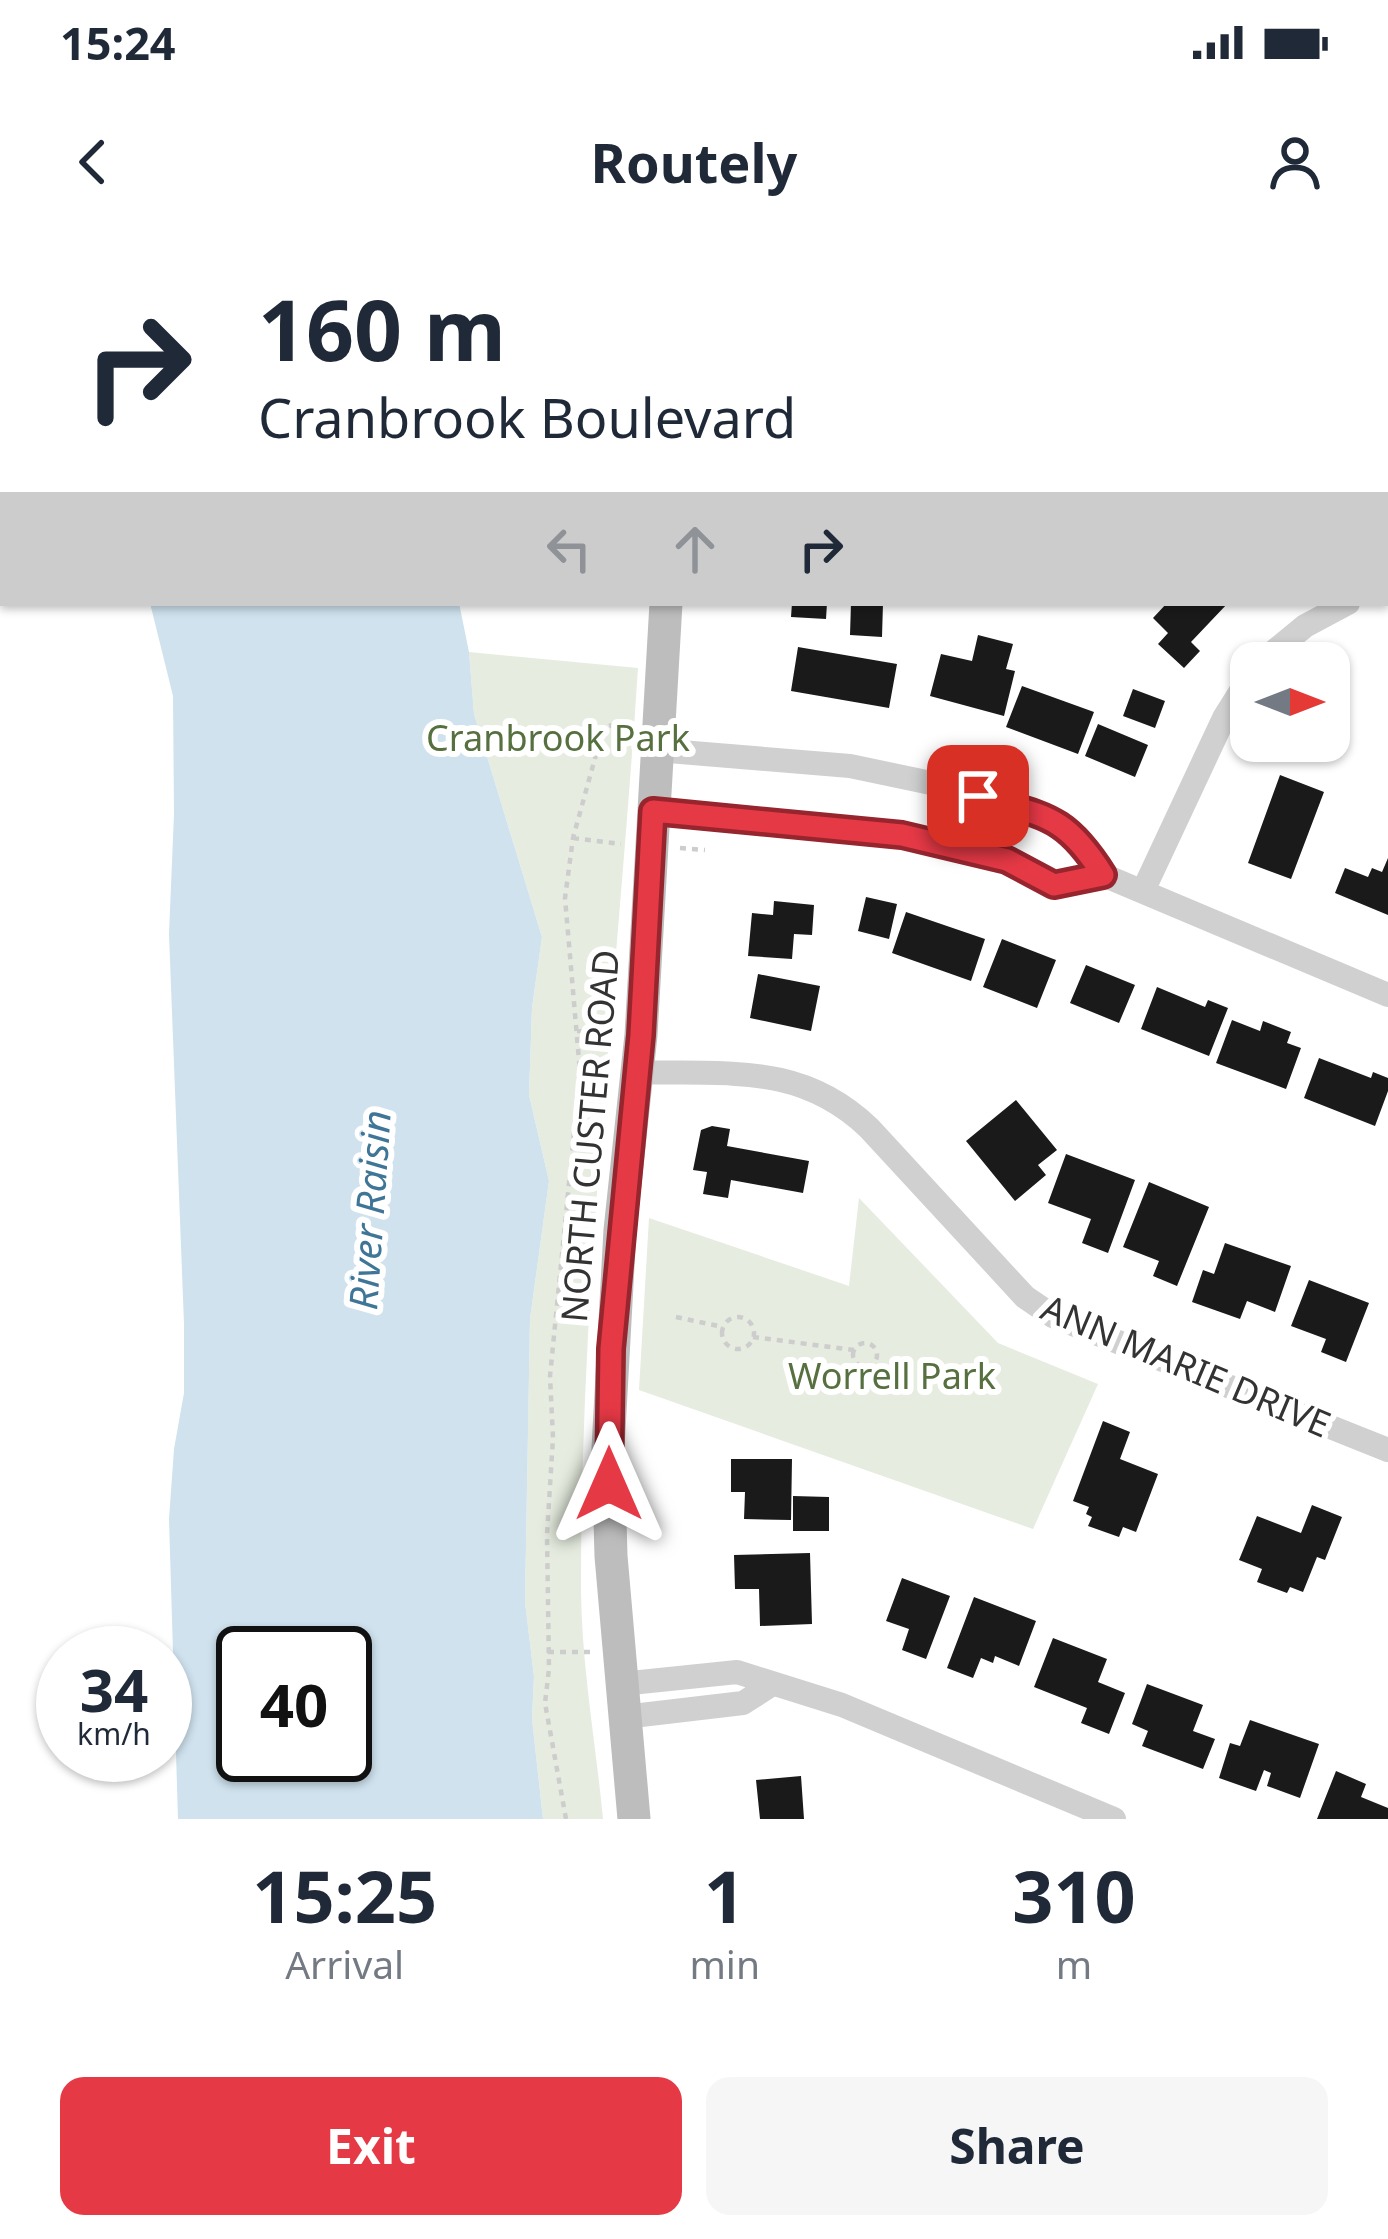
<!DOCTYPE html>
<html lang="en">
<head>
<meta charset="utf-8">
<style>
  :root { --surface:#fff; --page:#f6f6f7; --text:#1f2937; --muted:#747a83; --accent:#e63946 }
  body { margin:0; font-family:"Noto Sans",sans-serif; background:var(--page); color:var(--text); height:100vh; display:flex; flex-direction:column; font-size:45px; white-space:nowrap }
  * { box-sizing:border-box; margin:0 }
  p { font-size:39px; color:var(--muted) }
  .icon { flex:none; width:66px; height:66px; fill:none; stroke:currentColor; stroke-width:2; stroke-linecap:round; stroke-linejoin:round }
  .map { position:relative; height:1579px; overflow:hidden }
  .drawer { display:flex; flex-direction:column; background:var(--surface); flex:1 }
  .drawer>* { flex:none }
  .hud { position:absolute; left:0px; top:0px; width:1389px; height:366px; box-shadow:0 3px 9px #0004; background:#fff; color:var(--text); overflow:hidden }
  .needle { width:78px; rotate:90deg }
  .tools { position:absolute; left:1230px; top:402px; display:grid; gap:24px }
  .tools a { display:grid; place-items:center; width:120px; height:120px; border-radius:24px; background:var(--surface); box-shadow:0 3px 9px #0004; font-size:60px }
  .speed { position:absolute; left:36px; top:1386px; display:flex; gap:24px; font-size:60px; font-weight:700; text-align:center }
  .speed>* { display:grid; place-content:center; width:156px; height:156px; border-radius:50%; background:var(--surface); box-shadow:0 3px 9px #0004; line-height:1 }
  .speed small { font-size:30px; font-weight:400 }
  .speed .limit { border:6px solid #111; border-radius:18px; background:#fff; color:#111 }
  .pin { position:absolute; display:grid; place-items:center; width:102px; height:102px; color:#fff; margin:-51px; border-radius:24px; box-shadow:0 6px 18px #0006 }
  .me { position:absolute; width:132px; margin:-66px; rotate:0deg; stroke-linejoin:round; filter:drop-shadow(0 0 9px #0008) }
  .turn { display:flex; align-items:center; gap:42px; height:252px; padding:0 60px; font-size:54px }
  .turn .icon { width:156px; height:156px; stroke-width:2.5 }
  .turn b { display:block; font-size:84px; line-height:102px }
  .lanes { display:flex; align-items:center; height:114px; padding:0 60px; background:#0003; justify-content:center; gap:60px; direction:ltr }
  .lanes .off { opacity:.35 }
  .eta { display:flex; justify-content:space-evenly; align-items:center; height:204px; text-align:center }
  .eta b { font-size:72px; font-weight:700; line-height:84px }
  .button { display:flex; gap:24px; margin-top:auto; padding:24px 60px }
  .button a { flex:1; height:138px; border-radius:24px; background:var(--accent); color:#fff; font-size:48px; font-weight:700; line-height:138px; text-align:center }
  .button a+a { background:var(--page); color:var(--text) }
  .status { display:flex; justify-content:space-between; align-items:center; height:84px; padding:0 60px; background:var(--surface); direction:ltr }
  .status svg { height:33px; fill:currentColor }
  header { display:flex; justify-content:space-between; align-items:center; height:156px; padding:0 60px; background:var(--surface); font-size:54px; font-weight:700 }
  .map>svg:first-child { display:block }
  .green { fill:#e6ecdf }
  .water { fill:#cfe2ee; fill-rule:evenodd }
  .building { fill:#1a1a1a }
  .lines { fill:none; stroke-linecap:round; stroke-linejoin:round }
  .path { stroke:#cdcdcd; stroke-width:4.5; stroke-dasharray:6 6; stroke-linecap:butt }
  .street { stroke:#d0d0d0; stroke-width:24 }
  .secondary { stroke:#bdbdbd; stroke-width:33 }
  .route-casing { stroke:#96252e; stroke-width:30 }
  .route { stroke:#e63946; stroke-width:21 }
  .labels { text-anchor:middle; stroke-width:12; stroke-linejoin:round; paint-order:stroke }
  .park-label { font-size:36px; fill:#56703f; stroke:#fff }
  .street-label { font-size:36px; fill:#333; stroke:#fff }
  .water-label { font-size:39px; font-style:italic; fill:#3f7597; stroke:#fff }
</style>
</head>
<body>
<div class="status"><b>15:24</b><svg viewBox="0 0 49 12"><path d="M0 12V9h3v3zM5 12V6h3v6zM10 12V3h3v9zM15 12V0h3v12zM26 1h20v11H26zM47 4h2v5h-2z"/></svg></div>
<header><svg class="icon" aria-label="back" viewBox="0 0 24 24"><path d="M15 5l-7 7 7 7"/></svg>Routely<svg class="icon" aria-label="person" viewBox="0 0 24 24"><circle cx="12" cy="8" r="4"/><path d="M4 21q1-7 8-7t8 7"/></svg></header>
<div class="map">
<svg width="1388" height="1579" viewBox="0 0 1388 1579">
  <rect width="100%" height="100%" fill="#fff"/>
  <path class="green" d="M469,412L638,428C618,735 580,1044 581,1353C582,1428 596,1505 603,1579H543L532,1479L534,1436L525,1362L530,1079L549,941L529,855L532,768L542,697L474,474Z
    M859,958L998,1103L1098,1144L1033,1289L639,1150L649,978L849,1046Z"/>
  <path class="water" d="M150,363H459L469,412L474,474L542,697L532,768L529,855L549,941L530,1079L525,1362L534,1436L532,1479L543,1579H178L169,1279L174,1209L184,1153V1084L169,694L174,574L173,456ZM243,1413H345V1515H243Z"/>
  <path class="building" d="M792,363H827L826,379L791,377Z
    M851,363H883L882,397L850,395Z
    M1167,363H1228L1191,402L1200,411L1184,428L1158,404L1168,393L1153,378Z
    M978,395L1013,404L1006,429L1015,431L1004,476L930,456L941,414L972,421Z
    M798,407L897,424L889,468L791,451Z
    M1022,446L1094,472L1078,514L1006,487Z
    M1133,449L1165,461L1155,488L1123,476Z
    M1098,484L1148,505L1135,537L1085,516Z
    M1280,535L1324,552L1291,639L1248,623Z
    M1388,618V675L1335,653L1345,628L1368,637L1372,628L1382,632Z
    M866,657L897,664L889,699L858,691Z
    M774,661L814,665L812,695L794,694L792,719L748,716L752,673L773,675Z
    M906,672L985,699L971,741L892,713Z
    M1002,699L1056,720L1037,768L983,747Z
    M1086,725L1135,745L1119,783L1070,763Z
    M758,734L820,746L811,791L750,778Z
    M1157,747L1205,767L1208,760L1228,768L1209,816L1141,789Z
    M1232,780L1260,791L1263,781L1291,792L1287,803L1301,808L1286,849L1216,823Z
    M1319,818L1371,838L1373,832L1388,838V851L1375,886L1304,858Z
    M1016,860L1057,910L1038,925L1046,935L1015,961L966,901Z
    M712,886L730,889L727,906L809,921L803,953L731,940L728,958L703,954L707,932L693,930L701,890Z
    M1066,914L1135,940L1108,1013L1082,1003L1091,979L1048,963Z
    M1149,942L1209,967L1177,1046L1153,1036L1159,1021L1123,1007Z
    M1225,1003L1291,1026L1275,1072L1247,1061L1240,1079L1192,1062L1203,1030L1214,1034Z
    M1309,1040L1369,1063L1346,1122L1321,1112L1326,1099L1291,1086Z
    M1103,1181L1130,1192L1120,1219L1158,1234L1136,1292L1123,1287L1119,1297L1088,1286L1092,1277L1086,1274L1089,1267L1073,1261Z
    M731,1219H792L791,1280L744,1279L745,1252H731Z
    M793,1256L829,1257V1291H793Z
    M1312,1265L1342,1277L1325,1320L1317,1317L1303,1352L1290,1347L1287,1353L1257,1342L1262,1329L1239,1320L1257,1276L1301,1293Z
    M810,1313L812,1384L760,1386L759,1349H735L734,1315Z
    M902,1338L950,1356L926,1419L902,1410L909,1389L886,1381Z
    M974,1357L1036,1381L1019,1426L995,1416L993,1423L981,1418L973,1438L947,1428Z
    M1053,1398L1107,1419L1098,1442L1125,1453L1109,1494L1081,1483L1087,1468L1034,1447Z
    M1147,1444L1203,1465L1193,1491L1215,1499L1203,1529L1142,1506L1148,1491L1132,1484Z
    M1250,1480L1319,1504L1300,1558L1267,1546L1271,1533L1264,1530L1256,1551L1219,1538L1230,1503L1240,1506Z
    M1336,1531L1366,1544L1361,1557L1388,1568V1579H1317Z
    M801,1536L804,1579H760L756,1540Z"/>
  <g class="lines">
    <path class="path" d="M1321,0L1328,3
      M1386,26H1388
      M573,598L621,604
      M680,608L705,610
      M577,791L605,792
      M676,1077L723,1087
      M722 1093a16 16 0 1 1 32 0a16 16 0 1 1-32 0Z
      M753,1097L854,1110
      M853 1115a12 12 0 1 1 24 0a12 12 0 1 1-24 0Z
      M548,1412H590
      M566,1579L545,1463L549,1429L547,1294L553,1198L550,1136L580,832L565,658L573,598L595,518L609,486L626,481"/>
    <path class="street" d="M1386,348H1388
      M1260,423L1305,386L1348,363
      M656,510L850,526L950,547L1057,582L1079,598L1103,635
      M653,571L902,595L1007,620L1054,645L1103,635L1388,755
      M1143,651L1224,478L1251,435
      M638,832C727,835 800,822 869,888L1025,1057L1053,1076L1388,1210
      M621,1444L737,1432L842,1465L1114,1579
      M624,1477L743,1463L771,1445"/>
    <path class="secondary" d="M695,3V0
      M634,1579L611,1316L608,1208L620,990L641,795L666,363"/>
  </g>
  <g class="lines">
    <defs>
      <path id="route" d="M609,1244L611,1109L641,795L653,571L902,595L1007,620L1054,645L1103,635C1064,573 1044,577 978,556"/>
    </defs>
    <use href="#route" class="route-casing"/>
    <use href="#route" class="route"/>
  </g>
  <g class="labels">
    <g class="park-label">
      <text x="558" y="511">Cranbrook Park</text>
      <text x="892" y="1149">Worrell Park</text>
    </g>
    <g class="street-label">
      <text transform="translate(590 896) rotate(-85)" y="13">NORTH CUSTER ROAD</text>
      <text transform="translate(1186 1126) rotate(23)" y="13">ANN MARIE DRIVE</text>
    </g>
    <g class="water-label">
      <text transform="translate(370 970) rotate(-86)" y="14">River Raisin</text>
    </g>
  </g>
</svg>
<div class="tools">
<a><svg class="needle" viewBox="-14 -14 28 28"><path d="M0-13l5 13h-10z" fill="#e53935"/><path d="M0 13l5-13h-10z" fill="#747a83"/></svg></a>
</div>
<div class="speed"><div>34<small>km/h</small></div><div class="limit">40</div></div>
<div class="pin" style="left:978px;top:556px;background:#d93025"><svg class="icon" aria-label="arrive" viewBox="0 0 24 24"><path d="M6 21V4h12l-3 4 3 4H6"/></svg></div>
<svg class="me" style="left:609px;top:1244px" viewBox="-20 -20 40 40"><path d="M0-17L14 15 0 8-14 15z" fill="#e63946" stroke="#fff" stroke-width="4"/></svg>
<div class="hud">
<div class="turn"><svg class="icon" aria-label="right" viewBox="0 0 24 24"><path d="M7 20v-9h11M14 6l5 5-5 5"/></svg><div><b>160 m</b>Cranbrook Boulevard</div></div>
<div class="lanes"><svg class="icon off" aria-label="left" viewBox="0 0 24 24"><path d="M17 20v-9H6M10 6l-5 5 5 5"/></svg><svg class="icon off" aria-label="ahead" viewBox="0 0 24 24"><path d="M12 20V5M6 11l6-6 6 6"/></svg><svg class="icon" aria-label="right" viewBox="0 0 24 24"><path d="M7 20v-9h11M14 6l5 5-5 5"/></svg></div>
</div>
</div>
<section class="drawer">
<div class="eta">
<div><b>15:25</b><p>Arrival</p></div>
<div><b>1</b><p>min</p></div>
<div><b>310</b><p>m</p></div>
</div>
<div class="button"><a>Exit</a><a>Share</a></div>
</section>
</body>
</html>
